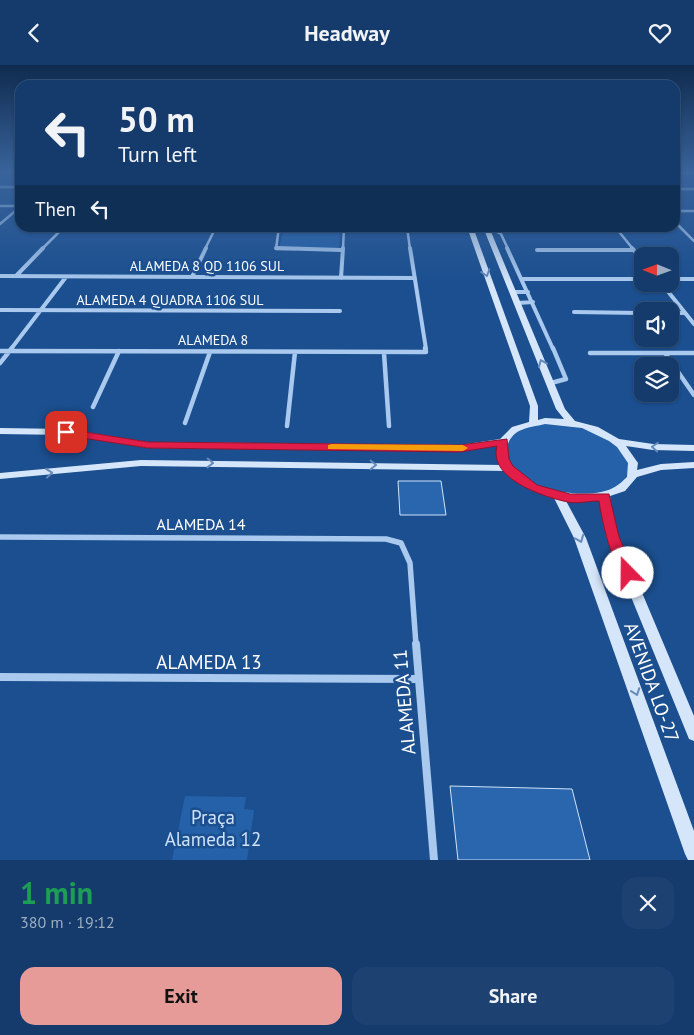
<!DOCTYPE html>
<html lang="en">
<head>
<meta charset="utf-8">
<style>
  :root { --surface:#143b6b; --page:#1d4271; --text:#f1f3f6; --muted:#9dadc1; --line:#33557e; --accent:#e69b98 }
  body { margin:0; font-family:"PT Sans",sans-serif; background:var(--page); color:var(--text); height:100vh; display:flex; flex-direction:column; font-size:19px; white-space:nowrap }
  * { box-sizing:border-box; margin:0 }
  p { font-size:16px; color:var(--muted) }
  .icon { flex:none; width:28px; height:28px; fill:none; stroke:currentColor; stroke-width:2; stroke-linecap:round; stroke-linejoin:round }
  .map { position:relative; height:795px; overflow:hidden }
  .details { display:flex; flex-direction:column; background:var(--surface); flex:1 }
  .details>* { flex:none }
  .banner { position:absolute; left:15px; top:15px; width:665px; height:152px; border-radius:15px; box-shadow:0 1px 4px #0004,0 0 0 1px var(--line); background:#143b6b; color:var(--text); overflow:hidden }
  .needle { width:32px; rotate:271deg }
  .buttons { position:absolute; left:634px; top:182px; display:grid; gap:10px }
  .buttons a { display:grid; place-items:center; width:45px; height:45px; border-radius:10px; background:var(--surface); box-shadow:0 1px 4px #0004,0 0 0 1px var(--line); font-size:25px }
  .pin { position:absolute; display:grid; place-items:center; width:42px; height:42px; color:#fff; margin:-21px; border-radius:10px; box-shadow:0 2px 8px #0006 }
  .me { position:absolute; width:55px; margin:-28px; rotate:338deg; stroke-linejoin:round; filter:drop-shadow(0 0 4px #0008) }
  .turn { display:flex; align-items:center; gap:18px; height:105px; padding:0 20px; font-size:22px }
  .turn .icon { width:65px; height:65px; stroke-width:2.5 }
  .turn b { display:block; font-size:35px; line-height:42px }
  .then { display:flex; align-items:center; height:48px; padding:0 20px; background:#0003; gap:10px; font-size:19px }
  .round { display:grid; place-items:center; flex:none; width:52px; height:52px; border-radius:15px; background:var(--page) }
  .head { display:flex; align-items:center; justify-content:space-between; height:85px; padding:0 20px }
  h1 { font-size:30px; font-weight:600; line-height:38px; color:#1e9e55 }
  .primary-button { display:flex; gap:10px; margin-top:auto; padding:10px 20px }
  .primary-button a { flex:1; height:58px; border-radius:15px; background:var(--accent); color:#111; font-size:20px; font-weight:600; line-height:58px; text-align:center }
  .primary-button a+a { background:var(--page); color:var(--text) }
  header { display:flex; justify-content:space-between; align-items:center; height:65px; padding:0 20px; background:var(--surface); font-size:22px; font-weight:600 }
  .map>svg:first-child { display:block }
  .green { fill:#2461a8 }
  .building { fill:#2a66ad; stroke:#cfe3fa }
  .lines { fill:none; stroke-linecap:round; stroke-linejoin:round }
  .street-far4 { stroke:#a9c9ee; stroke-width:2.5 }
  .street-far3 { stroke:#a9c9ee; stroke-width:4 }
  .street-far2 { stroke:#a9c9ee; stroke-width:4.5 }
  .street-far1 { stroke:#a9c9ee; stroke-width:5.5 }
  .street { stroke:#a9c9ee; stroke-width:8 }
  .secondary { fill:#d6e6fa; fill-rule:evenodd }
  .oneway { stroke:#668bba }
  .route { fill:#e11d48; stroke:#92132f }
  .slow { fill:#f59e0b }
  .labels { text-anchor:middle; stroke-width:5; stroke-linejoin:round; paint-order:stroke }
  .far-street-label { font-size:14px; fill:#fff; stroke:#1b4f8f }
  .street-label { font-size:16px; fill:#fff; stroke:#1b4f8f }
  .near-street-label { font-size:19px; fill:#fff; stroke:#1b4f8f }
  .near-park-label { font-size:19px; fill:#cfe3fa; stroke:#1b4f8f }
</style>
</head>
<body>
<header><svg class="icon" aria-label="back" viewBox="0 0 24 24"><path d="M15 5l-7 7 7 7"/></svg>Headway<svg class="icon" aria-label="heart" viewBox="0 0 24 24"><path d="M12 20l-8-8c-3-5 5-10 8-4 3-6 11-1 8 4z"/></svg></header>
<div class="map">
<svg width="694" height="795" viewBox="0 0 694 795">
  <rect width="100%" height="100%" fill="#1b4f8f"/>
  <path class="green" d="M284,163H341L339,184L279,183Z
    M571,357L617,377L630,393L632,410L605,431H558L508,403L503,376L523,360Z
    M185,731L246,732L244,744L254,745L247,795H172Z"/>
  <path class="building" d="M398,416H441L446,450H400Z
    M450,721L572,724L590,795H458Z"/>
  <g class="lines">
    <path class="street-far4" d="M675,108H694
      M0,122H20
      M675,124H694
      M0,141H20
      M675,146H694
      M675,157L694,176
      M0,159L20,142
      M279,162L276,184H295
      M407,162L410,184
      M487,162L501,169L508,184
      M616,163L633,184
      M524,165L616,163
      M42,184L64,162
      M205,184L216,162
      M343,184L344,162"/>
    <path class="street-far3" d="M276,183L341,185
      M410,183L426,284
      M507,183L553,284
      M632,183L642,195
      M537,185H634
      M0,211L415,213
      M16,211L43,183
      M192,212L206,183
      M341,213L343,183
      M523,214H642
      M670,214H694
      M662,219L694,259
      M513,227H528
      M518,238L533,237
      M0,245L340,246
      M574,247L642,248
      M670,248H685
      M11,284L66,212"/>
    <path class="street-far2" d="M0,286L426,287L425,283
      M384,288L389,361
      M590,288H694
      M665,288L694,330
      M0,298L12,283
      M551,318L566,314L553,283
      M93,342L119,286
      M185,358L210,287
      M287,361L295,287"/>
    <path class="street-far1" d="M0,472L386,474L401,478L410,498L416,580"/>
    <path class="street" d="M416,579L434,795
      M0,612L418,614"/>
    <path class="secondary" d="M467,162H473L538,341V355L545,353L564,354L556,344L483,162H489L565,344L575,356L598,362L619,374L653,379L694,380V386L653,385L626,381L638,398L637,405L661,399L694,397V403L661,405L637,412L625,426L610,431L612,452L619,473L694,651V676L689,674L687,669L607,473L602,452L600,434L580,436L565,434L586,473L694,766V795H688L685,789L574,473L554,433C536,427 518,421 506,406L141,401L0,414V408L141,395L502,400L498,391V380L460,386L148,383L66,370L0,369V363L66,364L148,377L460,380L500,374L512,362L529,357L530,341ZM545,359L582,363L609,376L617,382L628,398L627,412C619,420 612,425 601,427C572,433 507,423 507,384C507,377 513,369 519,366C527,362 537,361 545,359Z"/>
  </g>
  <defs><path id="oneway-chevron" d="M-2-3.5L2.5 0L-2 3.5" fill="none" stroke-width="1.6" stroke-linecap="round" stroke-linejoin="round" transform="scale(1.25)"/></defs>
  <g class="oneway">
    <use href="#oneway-chevron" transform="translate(486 208) rotate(72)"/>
    <use href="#oneway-chevron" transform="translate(542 298) rotate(-112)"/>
    <use href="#oneway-chevron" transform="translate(655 382) rotate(-176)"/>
    <use href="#oneway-chevron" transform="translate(210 398) rotate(1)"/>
    <use href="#oneway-chevron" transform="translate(373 400) rotate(1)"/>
    <use href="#oneway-chevron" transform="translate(49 408) rotate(-6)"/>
    <use href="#oneway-chevron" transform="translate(580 474) rotate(68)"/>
    <use href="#oneway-chevron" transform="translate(636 627) rotate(70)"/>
  </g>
  <linearGradient id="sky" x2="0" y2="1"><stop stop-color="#0f2b4f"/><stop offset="0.49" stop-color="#39639b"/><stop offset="1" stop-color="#39639b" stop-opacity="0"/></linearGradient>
  <rect width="694" height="218" fill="url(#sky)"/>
  <path class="route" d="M66,364L148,377L460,380L507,374L509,394L513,401L537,420L570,429H609L619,472L635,508L628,513C613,509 601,451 599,436C589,436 577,439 568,437C544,432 488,414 497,381L460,387L148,383L63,370V365Z"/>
  <path class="slow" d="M332,379L463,380L468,383L463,386L328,384V380Z"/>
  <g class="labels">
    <g class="far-street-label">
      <text x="207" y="206">ALAMEDA 8 QD 1106 SUL</text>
      <text x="170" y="240">ALAMEDA 4 QUADRA 1106 SUL</text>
      <text x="213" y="280">ALAMEDA 8</text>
    </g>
    <g class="street-label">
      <text x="201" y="465">ALAMEDA 14</text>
    </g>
    <g class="near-street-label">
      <text x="209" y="604">ALAMEDA 13</text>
      <text transform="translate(652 617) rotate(70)" y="7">AVENIDA LO-27</text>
      <text transform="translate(404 637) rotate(-95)" y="7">ALAMEDA 11</text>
    </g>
    <g class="near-park-label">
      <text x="213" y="759">Praça<tspan x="213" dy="22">Alameda 12</tspan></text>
    </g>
  </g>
</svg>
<div class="buttons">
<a><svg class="needle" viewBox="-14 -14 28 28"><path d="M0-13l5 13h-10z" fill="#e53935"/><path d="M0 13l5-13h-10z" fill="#9dadc1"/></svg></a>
<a><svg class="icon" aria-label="sound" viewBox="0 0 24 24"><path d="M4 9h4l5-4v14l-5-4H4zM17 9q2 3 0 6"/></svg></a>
<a><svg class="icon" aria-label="layers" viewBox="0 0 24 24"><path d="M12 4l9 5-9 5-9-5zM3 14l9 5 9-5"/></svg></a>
</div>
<div class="pin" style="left:66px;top:367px;background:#d93025"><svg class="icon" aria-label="arrive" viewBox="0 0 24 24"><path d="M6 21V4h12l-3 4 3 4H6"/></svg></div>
<svg class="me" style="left:628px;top:508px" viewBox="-20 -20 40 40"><circle r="19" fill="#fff"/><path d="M0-13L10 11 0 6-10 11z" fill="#e11d48"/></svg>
<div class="banner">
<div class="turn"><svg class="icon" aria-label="left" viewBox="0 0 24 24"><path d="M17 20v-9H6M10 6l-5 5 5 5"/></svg><div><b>50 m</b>Turn left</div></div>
<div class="then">Then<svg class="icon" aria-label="left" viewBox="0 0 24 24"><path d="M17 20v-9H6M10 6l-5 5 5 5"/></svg></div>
</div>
</div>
<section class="details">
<div class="head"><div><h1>1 min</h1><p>380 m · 19:12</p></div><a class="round"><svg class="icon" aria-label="close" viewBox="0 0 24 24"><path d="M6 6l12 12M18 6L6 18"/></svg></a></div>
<div class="primary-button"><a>Exit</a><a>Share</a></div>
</section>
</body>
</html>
